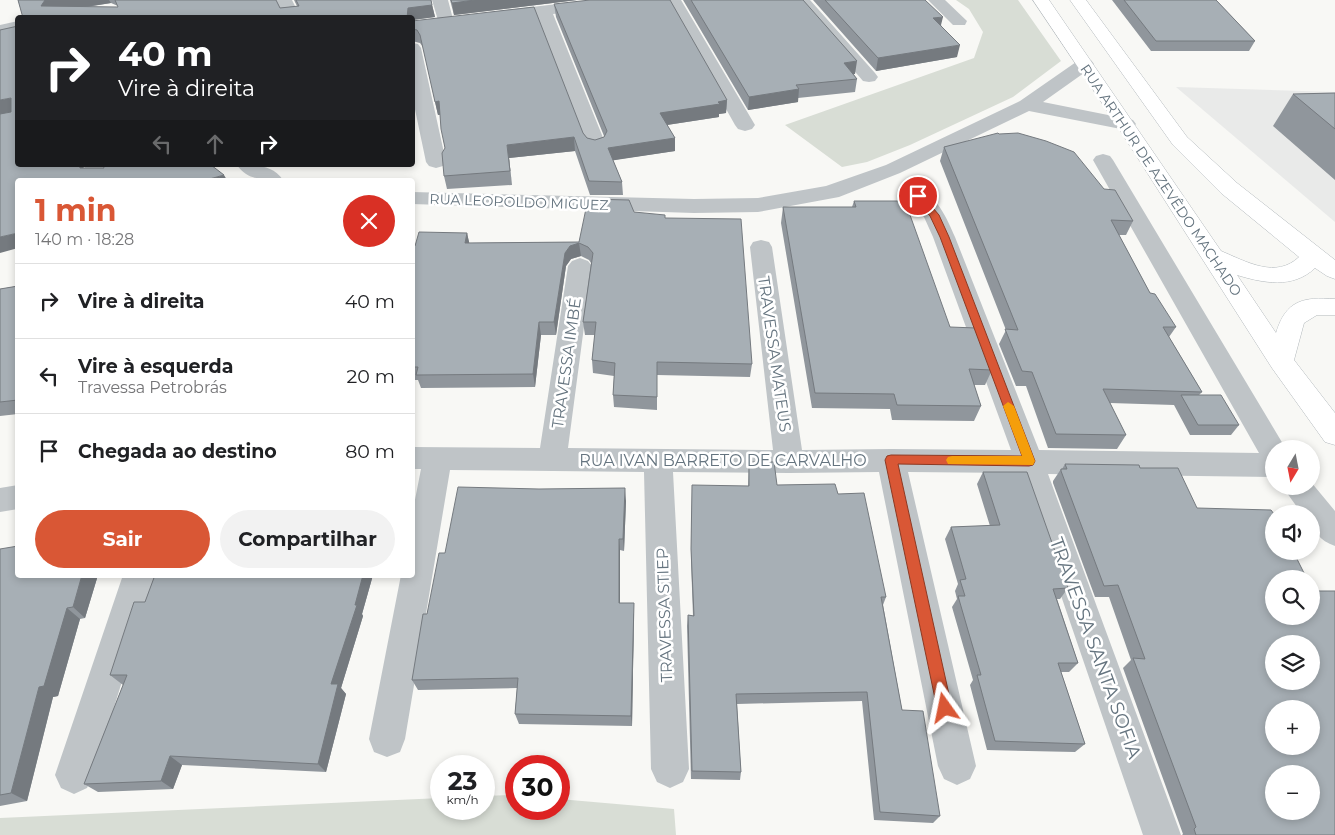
<!DOCTYPE html>
<html lang="pt">
<head>
<meta charset="utf-8">
<style>
  :root { --surface:#fff; --page:#f2f2f2; --text:#202124; --muted:#757577; --line:#e0e0e0; --accent:#d95735 }
  body { margin:0; font-family:Montserrat,sans-serif; background:var(--page); color:var(--text); height:100vh; display:flex; flex-direction:column; font-size:19px; white-space:nowrap }
  * { box-sizing:border-box; margin:0 }
  p { font-size:16px; color:var(--muted) }
  .icon { flex:none; width:28px; height:28px; fill:none; stroke:currentColor; stroke-width:2; stroke-linecap:round; stroke-linejoin:round }
  .map { position:relative; flex:1; overflow:hidden }
  .panel { position:absolute; left:15px; top:178px; width:400px; height:400px; display:flex; flex-direction:column; background:var(--surface); border-radius:5px; box-shadow:0 2px 8px #0003 }
  .panel>* { flex:none }
  .hud { position:absolute; left:15px; top:15px; width:400px; height:152px; border-radius:5px; box-shadow:0 2px 8px #0003; background:#202124; color:#fff; overflow:hidden }
  .needle { width:32px; rotate:190deg }
  .tools { position:absolute; left:1265px; top:440px; display:grid; gap:10px }
  .tools a { display:grid; place-items:center; width:55px; height:55px; border-radius:50%; background:var(--surface); box-shadow:0 2px 8px #0003; font-size:25px }
  .speed { position:absolute; left:430px; top:755px; display:flex; gap:10px; font-size:25px; font-weight:700; text-align:center }
  .speed>* { display:grid; place-content:center; width:65px; height:65px; border-radius:50%; background:var(--surface); box-shadow:0 2px 8px #0003; line-height:1 }
  .speed small { font-size:12px; font-weight:400 }
  .speed .limit { border:8px solid #d22; background:#fff; color:#111 }
  .pin { position:absolute; display:grid; place-items:center; width:42px; height:42px; color:#fff; margin:-21px; border:2px solid #fff; border-radius:50%; box-shadow:0 1px 5px #0007 }
  .me { position:absolute; width:55px; margin:-28px; rotate:348deg; stroke-linejoin:round; filter:drop-shadow(0 0 4px #0008) }
  .turn { display:flex; align-items:center; gap:18px; height:105px; padding:0 20px; font-size:22px }
  .turn .icon { width:65px; height:65px; stroke-width:2.5 }
  .turn b { display:block; font-size:35px; line-height:42px }
  .lanes { display:flex; align-items:center; height:48px; padding:0 20px; background:#0003; justify-content:center; gap:25px; direction:ltr }
  .lanes .off { opacity:.35 }
  .round { display:grid; place-items:center; flex:none; width:52px; height:52px; border-radius:26px; background:var(--page) }
  .headline { display:flex; align-items:center; justify-content:space-between; height:85px; padding:0 20px }
  h1 { font-size:30px; font-weight:700; line-height:38px; color:var(--accent) }
  .action { display:flex; gap:10px; margin-top:auto; padding:10px 20px }
  .action a { flex:1; height:58px; border-radius:30px; background:var(--accent); color:#fff; font-size:20px; font-weight:700; line-height:58px; text-align:center }
  .action a+a { background:var(--page); color:var(--text) }
  ul { padding:0; list-style:none }
  li { display:flex; align-items:center; gap:15px; height:75px; padding:0 20px; border-top:1px solid var(--line) }
  li div { flex:1 }
  li b { display:block; font-size:19px }
  li em { font-style:normal }
  .map>svg:first-child { display:block }
  .built { fill:#e9eae9 }
  .green { fill:#d8ddd5 }
  .lines { fill:none; stroke-linecap:round; stroke-linejoin:round }
  .secondary-casing { stroke:#b2b8bc; stroke-width:1 }
  .street { fill:#bfc4c7; fill-rule:evenodd }
  .secondary { fill:#fff; fill-rule:evenodd }
  .wall { fill:#90969c; fill-rule:evenodd }
  .shaded-wall { fill:#757a7f }
  .building { fill:#a7afb5; stroke:#757a7f; fill-rule:evenodd }
  .route { fill:#d95735; stroke:#8d3922 }
  .slow { fill:#f59e0b }
  .labels { text-anchor:middle; stroke-width:5; stroke-linejoin:round; paint-order:stroke }
  .far-street-label { font-size:14px; fill:#65747f; stroke:#fff }
  .street-label { font-size:16px; fill:#65747f; stroke:#fff }
  .near-street-label { font-size:19px; fill:#65747f; stroke:#fff }
</style>
</head>
<body>
<div class="map">
<svg width="1335" height="835" viewBox="0 0 1335 835">
  <rect width="100%" height="100%" fill="#f8f8f5"/>
  <path class="built" d="M1176,87L1335,92V222Z"/>
  <path class="green" d="M956,0H1018L1061,61L1013,97L910,145L867,162L842,167L785,125L974,58L983,32L969,9Z
    M512,795H516V809H559V799L674,809L676,835H0V818L441,798V809H484V796Z"/>
  <g class="lines">
    <defs>
      <path id="secondary" d="M1033,0H1049L1221,251C1247,262 1276,279 1299,257L1221,193L1173,145L1070,0H1086L1187,137L1237,183L1335,260V279L1327,276L1315,268C1293,289 1263,283 1237,275L1276,333C1286,300 1303,297 1335,299V315H1317L1304,323L1294,360L1335,413V445L1325,442L1272,368L1116,124Z"/>
    </defs>
    <use href="#secondary" class="secondary-casing"/>
    <path class="street" d="M276,0H292L301,18H284Z
      M432,0H448L454,23L452,27H440Z
      M592,0H641L639,3L633,5L553,14L606,145L603,149L596,151L589,149L586,145L537,16L498,21L492,20L490,16L492,12L498,11Z
      M665,0H681L755,125L752,129L745,131L738,129L735,125Z
      M793,0H810L875,73L878,77L875,81L869,82L863,81Z
      M928,0H945L967,21L965,25H953Z
      M18,21V31L0,35V25Z
      M412,43L418,44L421,48L446,162L443,166L436,168L429,166L426,162L412,95Z
      M1085,59L1091,60L1094,64L1091,68L1043,102L1133,120L1136,124L1133,128L1126,130L1029,111L900,173L839,197L758,212L694,213L412,204V192L694,199L758,198L826,186L886,165L1020,101L1079,60Z
      M1103,154L1110,156L1113,160L1286,449H1274V477L1048,474L1181,835H1143L1019,473L908,472L976,766L970,779L957,785L944,779L938,766L879,472L789,473L673,472L689,769L683,782L670,788L657,782L651,769L644,472L450,470L405,739L400,752L387,757L374,752L369,739L401,575H412V515L421,469H412V447L540,448L568,266L572,261L580,258L588,261L592,266L568,448L773,450L750,247L753,242L761,240L769,242L772,247L802,450L891,449L1011,450L933,237L924,217L907,196L910,191C934,186 947,219 955,237L1039,450L1259,453L1093,160L1096,156Z
      M84,165H104L111,180H89Z
      M237,165C254,165 272,164 283,180C265,180 248,181 237,165Z
      M1311,482L1335,511V546C1320,541 1311,530 1311,514H1302L1282,486H1311Z
      M18,485V509L0,512V488Z
      M123,575H155L93,775L87,788L74,794L61,788L55,775Z"/>
    <use href="#secondary" class="secondary"/>
  </g>
  <path class="wall" d="M18,0H276L280,8L297,6L294,0H431L435,17L412,20V18H23ZM111,3L118,6V7H87Z
    M450,0H577L454,15Z
    M683,0H803L857,79L855,92L798,98V102L748,110Z
    M813,0H925L941,25L957,57L876,71Z
    M1112,0H1216L1255,41L1249,51H1151Z
    M554,4L727,100L726,113L719,114V117L667,125L675,138V151L613,160L622,182L623,195H590L575,151L509,158L512,185L447,189L444,176L445,148L440,115H438L423,47L420,43L412,41V21L583,133L587,138L595,140L604,137V136L556,17Z
    M1335,93V180L1273,126L1293,94Z
    M999,134L1104,189L1133,221L1126,235H1119L1150,293L1176,327L1169,337L1202,392L1199,395L1239,425L1231,435H1190L1174,405L1110,403L1126,435L1117,449L1048,448L1026,386H1016L999,344L1006,330L940,161L944,147Z
    M854,201L950,327L992,370L985,385H974L981,406L974,421L892,420L890,409L812,408L781,223L783,207H852Z
    M634,212L665,218L752,364L750,377L657,375V410L614,407L613,395L614,376L593,373L592,360L595,335H585L583,322L591,263L589,260L581,256L571,259L566,266L556,335H541L535,387L421,388L418,380H412V246H415L467,233L469,243L579,242Z
    M18,286V414L0,416V289Z
    M749,462L777,485L838,494L886,597L883,605L902,710L940,816L933,823L874,820L862,701L737,704L741,772L740,780L691,779L687,626L688,615L693,616L691,561L692,497L748,486Z
    M1065,464L1335,835H1182L1183,834L1123,668L1131,660L1109,597H1095L1053,483V481L1061,469H1062Z
    M983,472L1068,588L1060,599H1057L1078,663L1069,672H1061L1085,744L1075,752L987,750L970,685L973,680L952,607L957,599L955,591L958,584L945,539L951,527L990,526L977,484Z
    M626,501L624,551L620,550V603L634,614L632,726L519,724L515,714L517,688L418,690L412,680L427,614L445,553Z
    M0,549L18,575H98L85,618L80,619L58,696L53,697L27,801L0,806Z
    M155,575H373L362,614L363,616L341,688L346,694L326,772L182,765L173,789L98,792L84,784L123,685L110,675L145,602Z"/>
  <path class="shaded-wall" d="M45,0H109L111,3L52,12L41,6Z
    M475,0H577L454,15L452,3Z
    M432,5L435,17L412,20V18H407L408,8Z
    M943,17L940,29L933,18Z
    M960,45L957,57L876,71L878,58Z
    M857,61L855,74L842,76L844,63Z
    M799,89L798,102L748,110L749,97Z
    M11,98L18,111L0,115V100Z
    M727,100L726,113L719,114V117L660,126V113Z
    M439,101L442,114L438,115L435,102Z
    M412,106L415,120L412,121Z
    M574,137L575,151L509,158L512,185L507,145Z
    M675,138V151L609,161L608,148Z
    M79,165H83L87,180L80,168Z
    M224,175L227,180H206Z
    M18,233V248L0,253V237Z
    M467,233L470,246L465,243Z
    M579,243L581,256L571,259L566,266L556,335L554,322L565,253L570,246Z
    M539,322L541,335L535,387L533,374Z
    M625,488L626,501L624,551L623,539Z
    M619,539L620,550V614L619,603Z
    M82,575H98L85,618L73,607Z
    M363,575H373L362,614L363,616L341,688L346,694L326,772L318,764L331,684Z
    M634,603V614L632,726L631,716Z
    M67,608L80,619L58,696L53,697L27,801L11,793L39,687Z
    M170,756L182,765L173,789L161,781Z"/>
  <path class="building" d="M18,0H45L41,6L118,7L115,0H276L280,8L299,6L296,0H431L432,5L408,8L407,18H23Z
    M451,0H475L452,3Z
    M590,0H670L727,100L718,102L720,104L660,113L675,138L608,148L622,182L589,181L574,137L507,145L510,171L444,176L442,153L445,148L441,129L439,101L435,102L420,35L417,30L412,29V21L534,7L583,133L587,138L595,140L604,137L607,131L554,4Z
    M691,0H803L857,61L844,63L857,79L796,85L799,89L749,97Z
    M825,0H925L943,17L933,18L960,45L878,58Z
    M1124,0H1216L1255,41H1156Z
    M18,26V165H79L80,168H104L103,165H211L224,175L206,180H18V233L0,237V114L11,112V98L0,100V30Z
    M1335,93V129L1293,94Z
    M998,133L999,134L1018,133L1046,141L1074,152L1104,189L1115,190L1133,221L1111,220L1150,293L1155,294L1176,327H1163L1202,392L1103,389L1126,435L1056,434L1032,372L1022,371L1005,329L1018,330L944,147Z
    M588,199L629,200L634,212L665,215V218L741,219L752,364L657,362V397L613,395L615,363L592,360L596,322H583L593,253L588,247L579,243L570,246L565,253L554,322H539L533,374L416,375L418,367H412V246H415L419,232L467,233L465,243L579,242Z
    M854,201H905L950,327L976,328L992,370L969,369L981,406L897,405L894,394L815,393L783,207H856Z
    M18,286V400L0,402V289Z
    M1181,395H1221L1239,425H1198Z
    M749,462H774L777,485L835,484L838,494L864,493L886,597H881L902,710L923,711L940,816L880,812L867,692L736,694L741,772L692,771L688,615L694,616L691,549L692,485L749,486Z
    M1065,464L1139,465L1140,468H1178L1197,508L1271,510L1274,514V551H1293L1307,579H1274V616H1311V586L1314,591H1335V835H1196L1194,829L1196,827L1133,658L1145,659L1118,585L1104,586L1061,471V469H1067ZM1274,644H1311V681H1274ZM1274,709H1311V746H1274ZM1274,774H1311V811H1274Z
    M983,472H1027L1068,588L1053,589L1078,663H1058L1085,744L995,741L977,675H981L958,596H965L960,580L966,579L951,527L1000,525Z
    M458,487L539,489L625,488L623,539H619V603H634L631,716L515,714L518,678L412,680L423,614H427L439,553H445Z
    M18,546V575H82L73,607L67,608L44,686L39,687L11,793L0,795V549Z
    M155,575H363L355,605H357L331,684H338L318,764L170,756L161,781L84,784L127,675H110L133,605L134,602H145Z"/>
  <path class="route" d="M918,193L921,194L939,215L949,237L1035,461L1033,465L1029,466L898,464L952,708L950,713L945,716L939,713L937,708L885,460L887,456L891,455L1022,456L940,237L930,216L913,196Z"/>
  <path class="slow" d="M1008,402L1014,406L1035,461L1033,465L948,464L946,460L948,457L952,456H1022L1003,406Z"/>
  <g class="labels">
    <g class="far-street-label">
      <text transform="translate(1161 180) rotate(56)" y="5">RUA ARTHUR DE AZEVÊDO MACHADO</text>
      <text transform="translate(519 202) rotate(2)" y="5">RUA LEOPOLDO MIGUEZ</text>
    </g>
    <g class="street-label">
      <text transform="translate(775 354) rotate(82)" y="6">TRAVESSA MATEUS</text>
      <text transform="translate(566 363) rotate(-82)" y="6">TRAVESSA IMBÉ</text>
      <text x="723" y="466">RUA IVAN BARRETO DE CARVALHO</text>
      <text transform="translate(664 615) rotate(-92)" y="6">TRAVESSA STIEP</text>
    </g>
    <g class="near-street-label">
      <text transform="translate(1096 648) rotate(70)" y="7">TRAVESSA SANTA SOFIA</text>
    </g>
  </g>
</svg>
<div class="tools">
<a><svg class="needle" viewBox="-14 -14 28 28"><path d="M0-13l5 13h-10z" fill="#e53935"/><path d="M0 13l5-13h-10z" fill="#757577"/></svg></a>
<a><svg class="icon" aria-label="sound" viewBox="0 0 24 24"><path d="M4 9h4l5-4v14l-5-4H4zM17 9q2 3 0 6"/></svg></a>
<a><svg class="icon" aria-label="search" viewBox="0 0 24 24"><circle cx="10" cy="10" r="6"/><path d="M15 15l6 6"/></svg></a>
<a><svg class="icon" aria-label="layers" viewBox="0 0 24 24"><path d="M12 4l9 5-9 5-9-5zM3 14l9 5 9-5"/></svg></a>
<a>+</a>
<a>−</a>
</div>
<div class="speed"><div>23<small>km/h</small></div><div class="limit">30</div></div>
<div class="pin" style="left:918px;top:196px;background:#d93025"><svg class="icon" aria-label="arrive" viewBox="0 0 24 24"><path d="M6 21V4h12l-3 4 3 4H6"/></svg></div>
<svg class="me" style="left:945px;top:708px" viewBox="-20 -20 40 40"><path d="M0-17L14 15 0 8-14 15z" fill="#d95735" stroke="#fff" stroke-width="4"/></svg>
<div class="hud">
<div class="turn"><svg class="icon" aria-label="right" viewBox="0 0 24 24"><path d="M7 20v-9h11M14 6l5 5-5 5"/></svg><div><b>40 m</b>Vire à direita</div></div>
<div class="lanes"><svg class="icon off" aria-label="left" viewBox="0 0 24 24"><path d="M17 20v-9H6M10 6l-5 5 5 5"/></svg><svg class="icon off" aria-label="ahead" viewBox="0 0 24 24"><path d="M12 20V5M6 11l6-6 6 6"/></svg><svg class="icon" aria-label="right" viewBox="0 0 24 24"><path d="M7 20v-9h11M14 6l5 5-5 5"/></svg></div>
</div>
<section class="panel">
<div class="headline"><div><h1>1 min</h1><p>140 m · 18:28</p></div><a class="round" style="background:#d93025;color:#fff"><svg class="icon" aria-label="close" viewBox="0 0 24 24"><path d="M6 6l12 12M18 6L6 18"/></svg></a></div>
<ul>
<li><svg class="icon" aria-label="right" viewBox="0 0 24 24"><path d="M7 20v-9h11M14 6l5 5-5 5"/></svg><div><b>Vire à direita</b></div><em>40 m</em></li>
<li><svg class="icon" aria-label="left" viewBox="0 0 24 24"><path d="M17 20v-9H6M10 6l-5 5 5 5"/></svg><div><b>Vire à esquerda</b><p>Travessa Petrobrás</p></div><em>20 m</em></li>
<li><svg class="icon" aria-label="arrive" viewBox="0 0 24 24"><path d="M6 21V4h12l-3 4 3 4H6"/></svg><div><b>Chegada ao destino</b></div><em>80 m</em></li>
</ul>
<div class="action"><a>Sair</a><a>Compartilhar</a></div>
</section>
</div>
</body>
</html>
